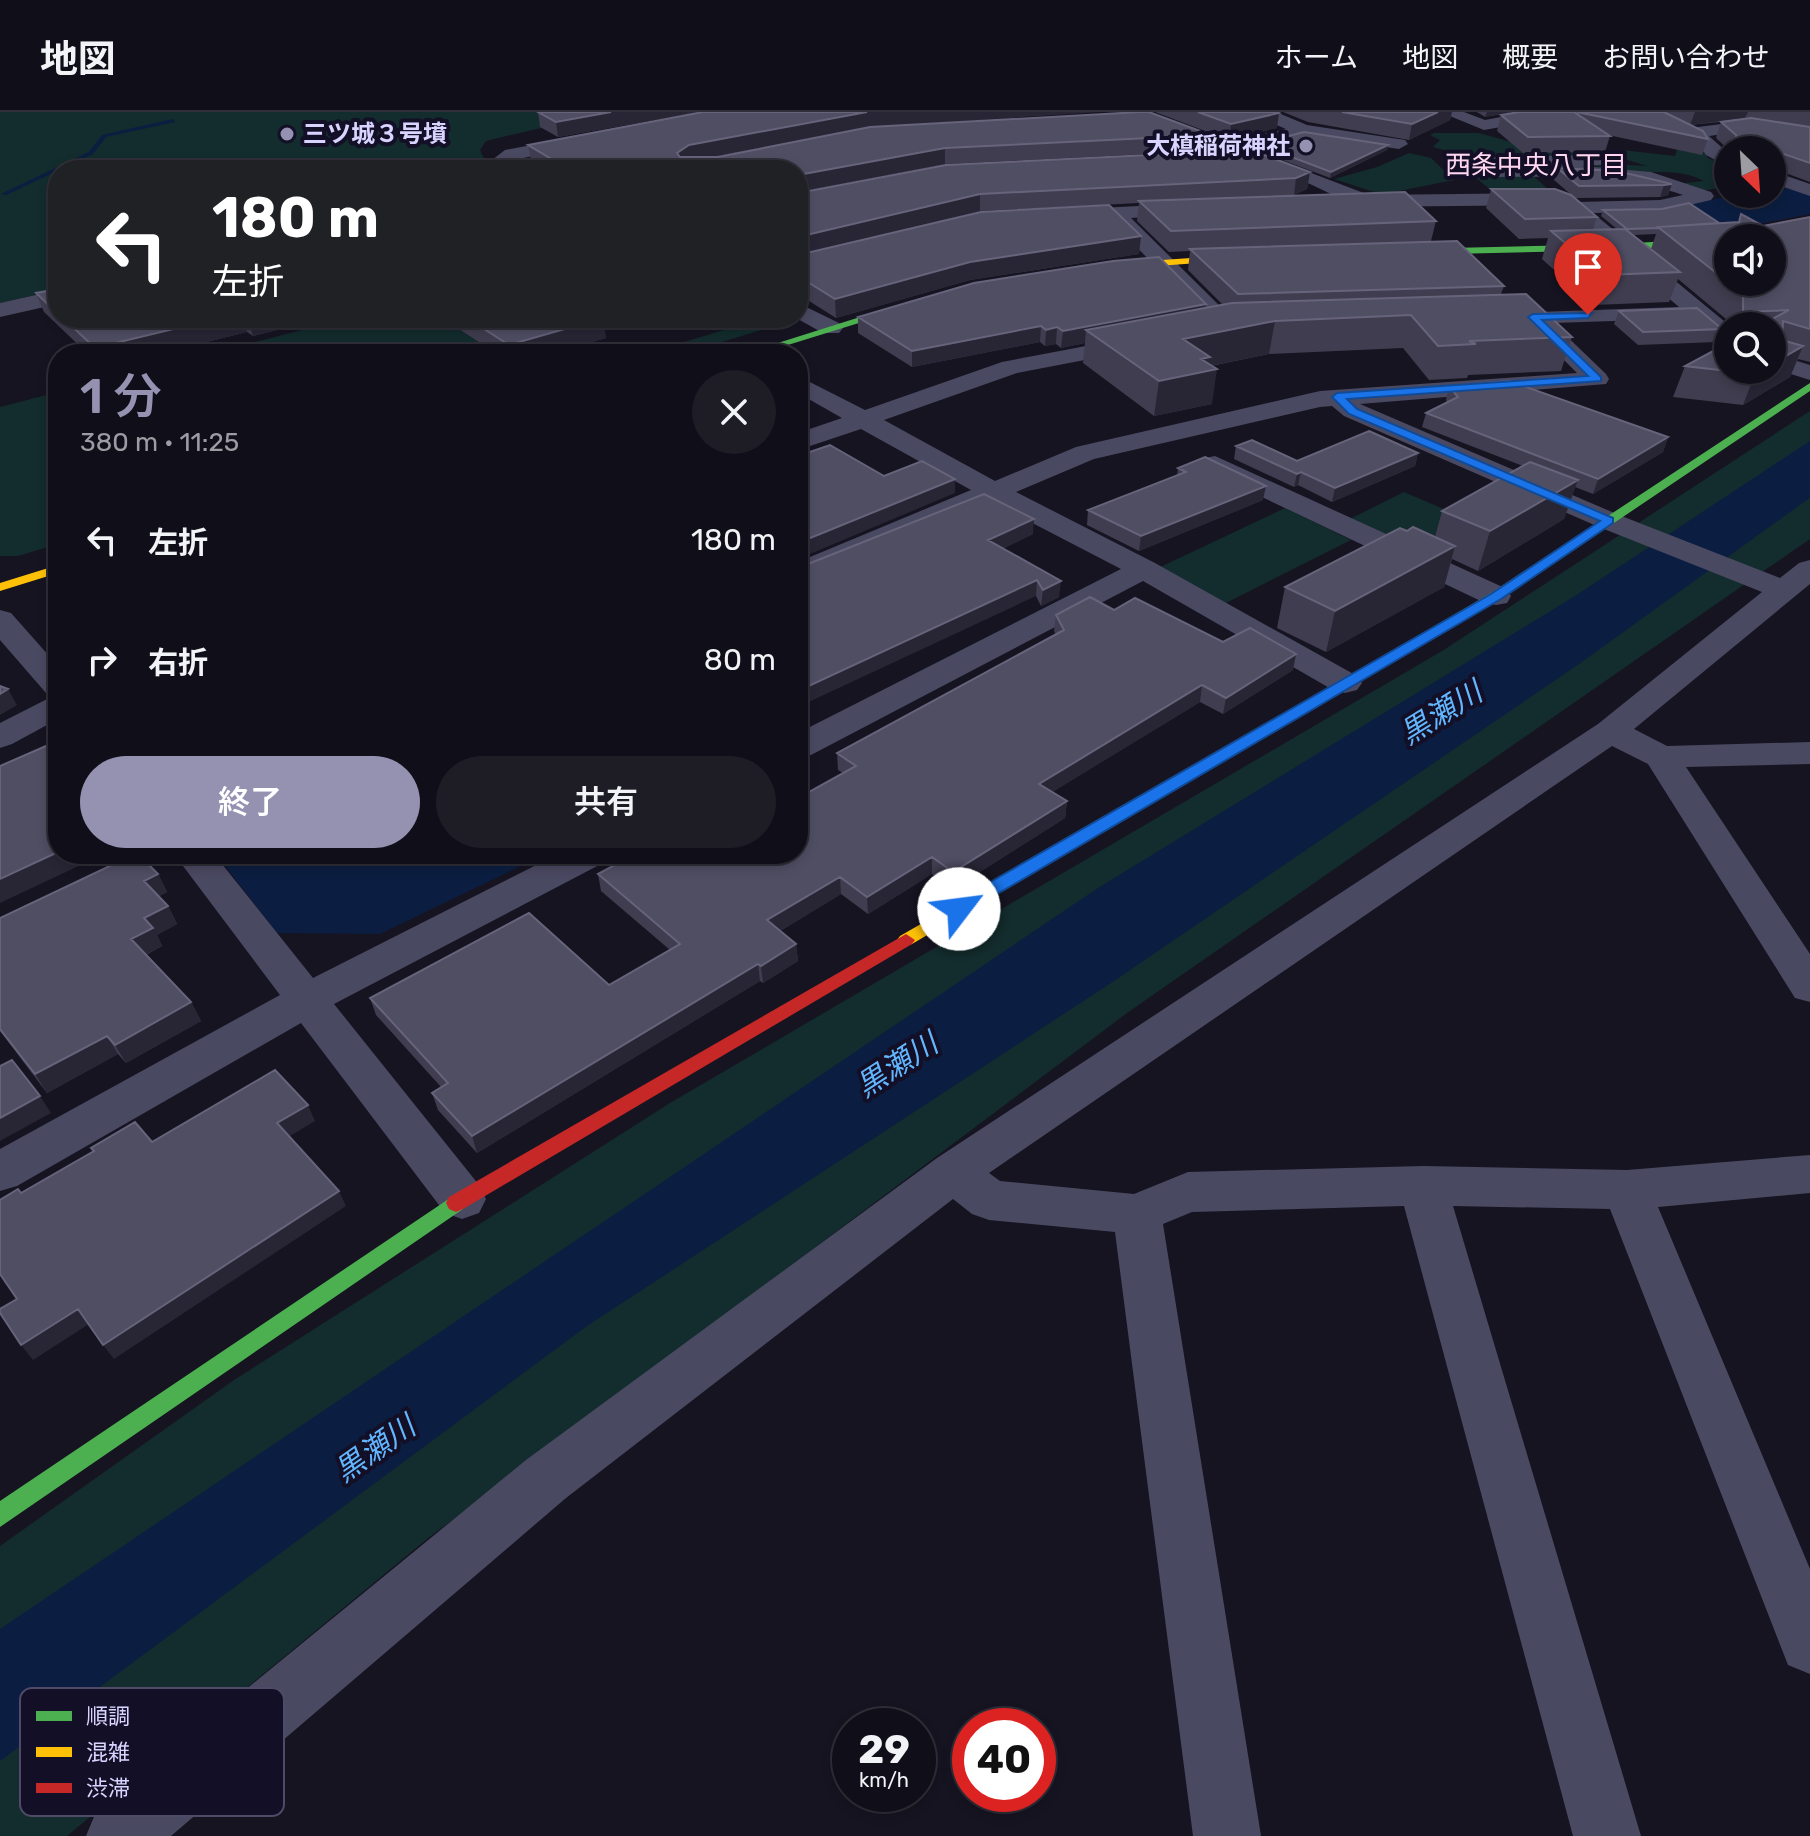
<!DOCTYPE html>
<html lang="ja">
<head>
<meta charset="utf-8">
<style>
  :root { --surface:#100f19; --page:#1e1d26; --text:#f1f3f6; --muted:#9c9ca2; --line:#302f38; --accent:#9591b1 }
  body { margin:0; font-family:Rubik,"Noto Sans JP",sans-serif; background:var(--page); color:var(--text); height:100vh; display:flex; flex-direction:column; font-size:30px; white-space:nowrap }
  * { box-sizing:border-box; margin:0 }
  p { font-size:26px; color:var(--muted) }
  .icon { flex:none; width:44px; height:44px; fill:none; stroke:currentColor; stroke-width:2; stroke-linecap:round; stroke-linejoin:round }
  .map { position:relative; flex:1; overflow:hidden }
  .side { position:absolute; left:48px; top:232px; width:760px; height:520px; display:flex; flex-direction:column; background:var(--surface); border-radius:32px; box-shadow:0 4px 12px #0003,0 0 0 2px var(--line) }
  .side>* { flex:none }
  .hud { position:absolute; left:48px; top:48px; width:760px; height:168px; border-radius:32px; box-shadow:0 4px 12px #0003,0 0 0 2px var(--line); background:#202124; color:#fff; overflow:hidden }
  .needle { width:52px; rotate:155deg }
  .buttons { position:absolute; left:1714px; top:24px; display:grid; gap:16px }
  .buttons a { display:grid; place-items:center; width:72px; height:72px; border-radius:50%; background:var(--surface); box-shadow:0 4px 12px #0003,0 0 0 2px var(--line); font-size:40px }
  .speed { position:absolute; left:832px; top:1596px; display:flex; gap:16px; font-size:40px; font-weight:700; text-align:center }
  .speed>* { display:grid; place-content:center; width:104px; height:104px; border-radius:50%; background:var(--surface); box-shadow:0 4px 12px #0003,0 0 0 2px var(--line); line-height:1 }
  .speed small { font-size:20px; font-weight:400 }
  .speed .limit { border:12px solid #d22; background:#fff; color:#111 }
  .pin { position:absolute; display:grid; place-items:center; width:68px; height:68px; color:#fff; margin:-82px -34px; border-radius:50% 50% 50% 0; rotate:-45deg; box-shadow:0 0 8px #0007 }
  .pin .icon { rotate:45deg }
  .me { position:absolute; width:88px; margin:-44px; rotate:60deg; stroke-linejoin:round; filter:drop-shadow(0 0 6px #0008) }
  .turn { display:flex; align-items:center; gap:28px; height:168px; padding:0 32px; font-size:36px }
  .turn .icon { width:104px; height:104px; stroke-width:2.5 }
  .turn b { display:block; font-size:56px; line-height:68px }
  .round { display:grid; place-items:center; flex:none; width:84px; height:84px; border-radius:42px; background:var(--page) }
  .overview { display:flex; align-items:center; justify-content:space-between; height:136px; padding:0 32px }
  h1 { font-size:48px; font-weight:600; line-height:60px; color:var(--accent) }
  .button { display:flex; gap:16px; margin-top:auto; padding:16px 32px }
  .button a { flex:1; height:92px; border-radius:48px; background:var(--accent); color:#fff; font-size:32px; font-weight:600; line-height:92px; text-align:center }
  .button a+a { background:var(--page); color:var(--text) }
  ul { padding:0; list-style:none }
  li { display:flex; align-items:center; gap:24px; height:120px; padding:0 32px }
  li div { flex:1 }
  li b { display:block; font-size:30px }
  li em { font-style:normal }
  header { display:flex; align-items:center; gap:48px; box-sizing:border-box; height:112px; padding:0 40px; background:var(--surface); border-bottom:2px solid var(--line) }
  header strong { font-size:38px }
  nav { display:flex; gap:44px; margin-inline-start:auto; font-size:28px }
  .map>svg:first-child { display:block }
  .green { fill:#132c2d }
  .water { fill:#0b1e41 }
  .lines { fill:none; stroke-linecap:round; stroke-linejoin:round }
  .stream { fill:#0b1e41; fill-rule:evenodd }
  .street { fill:#4a4962; fill-rule:evenodd }
  .fast { fill:#4caf50; fill-rule:evenodd }
  .slow { fill:#ffc107; fill-rule:evenodd }
  .jam { fill:#c62828; fill-rule:evenodd }
  .wall { fill:#403d50; fill-rule:evenodd }
  .shaded-wall { fill:#282635 }
  .building { fill:#504e63; stroke:#66637b; stroke-width:2; fill-rule:evenodd }
  .route { fill:#1a73e8; stroke:#114b97; stroke-width:2 }
  .poi-dot { fill:#9591b1; stroke:#130f26; stroke-width:3 }
  .labels { text-anchor:middle; stroke-width:8; stroke-linejoin:round; paint-order:stroke }
  .far-poi-label { font-size:24px; font-weight:bold; fill:#d9d4ff; stroke:#130f26; text-anchor:start }
  .far-neighbourhood-label { font-size:26px; fill:#ffd6f0; stroke:#130f26 }
  .water-label { font-size:30px; font-style:italic; fill:#62b6ff; stroke:#130f26 }
  .key { fill:#130f26; stroke:#4e4a67; stroke-width:2 }
  .key-label { font-size:22px; fill:#d9d4ff }
</style>
</head>
<body>
<header>
<strong>地図</strong>
<nav><a>ホーム</a><a>地図</a><a>概要</a><a>お問い合わせ</a></nav>
</header>
<div class="map">
<svg width="1810" height="1724" viewBox="0 0 1810 1724">
  <rect width="100%" height="100%" fill="#161421"/>
  <path class="green" d="M0,0H584L588,5L486,29L480,38C484,50 492,52 503,58H58V178L0,191Z
    M1434,21H1479L1548,40L1622,38L1675,44L1678,35L1703,37L1708,46L1728,54V75L1699,79L1676,72L1704,69C1671,50 1622,70 1589,51L1647,54L1611,43L1472,46L1433,35L1440,28L1430,23Z
    M1409,41L1431,46L1454,68L1394,80H1374L1334,67L1377,55Z
    M1532,63L1549,78L1492,79L1475,65Z
    M350,206H442L494,240L207,242Z
    M764,206H791L785,211L682,242H644Z
    M58,280V432L18,444H0V295Z
    M1810,299V427L1127,901L427,1427L67,1724H0V1434L234,1268L670,991L1442,539Z
    M1404,380L1467,407L1409,437L1348,408Z
    M1285,396L1351,428L1222,493L1156,457Z"/>
  <path class="water" d="M1788,74L1810,82V102L1723,119L1675,96L1724,85L1733,88L1772,82V78Z
    M1810,329V386L1804,390L1579,552L1111,871L587,1214L0,1649V1517L1098,776L1575,484Z
    M216,742H546L380,822L277,821Z"/>
  <g class="lines">
    <path class="stream" d="M173,7L175,10L106,25L93,42L6,83L1,82L89,40L102,23Z"/>
    <path class="street" d="M1123,0H1147L1230,30L1286,17L1258,5L1256,0H1276L1307,13L1405,28L1408,32L1399,37L1303,23L1248,37L1369,83L1553,81L1577,90L1660,88L1683,83C1622,62 1558,65 1494,65L1487,63L1476,51L1485,45L1609,43L1615,44L1618,48L1615,52L1582,54L1651,60L1711,80L1714,84L1711,88L1660,100L1593,101L1730,214L1728,231L1720,229L1683,198L1681,205L1673,207L1553,211L1606,262L1609,267L1606,272L1360,292L1619,403L1780,466L1799,451L1810,448V472L1634,617L1667,634L1810,630V652L1686,655L1810,842V890L1795,886L1648,652L1612,634L989,1061L1000,1069L1134,1082L1188,1060L1423,1054L1627,1058L1810,1043V1081L1658,1095L1810,1457V1562L1788,1553L1610,1097L1453,1094L1641,1724H1573L1404,1094L1192,1100L1163,1112L1261,1724H1193L1115,1120L989,1108L972,1102L953,1087L566,1386L171,1724H86L96,1700L526,1348L937,1046L1598,612L1762,480L1599,415L1344,304L1332,294L1320,295L1094,347L1016,380L1155,451L1357,564L1362,571L1357,578L1345,581L1333,578L1143,469L811,643L798,646V621L1121,457L992,390L798,470V450L971,378L861,317L798,338V321L842,306L798,281V264L865,298L1002,250L1139,224L1147,226L1151,231L1147,236L1017,261L884,308L995,369L1076,335L1320,279L1577,261L1528,212L1508,211L1505,206L1508,201L1679,195L1567,100L1550,93L1358,95L1310,72L1125,4Z
      M1440,0H1464L1485,8L1528,0H1565L1557,5L1484,18Z
      M1633,0H1655L1690,16L1745,9L1810,19V29L1745,19L1709,24L1728,41V55L1706,43L1699,33Z
      M584,23L593,28L590,32L514,48L528,58H505L492,48L505,38Z
      M1772,59L1810,72V84L1772,71Z
      M1195,91L1205,97L1202,101L1131,106L1235,209L1239,214L1235,219H1219L1109,107L1062,110L1052,104L1062,98Z
      M58,178V192L0,205V191Z
      M798,191L839,211L843,216L839,221H823L796,206Z
      M1772,241L1810,253V268L1772,256Z
      M1215,344L1507,477L1511,484L1507,491L1496,493L1485,491L1205,358L1201,352L1205,346Z
      M0,498L11,501L58,554V607L12,632L0,636V611L55,583L46,581L0,528Z
      M174,742H214L313,866L558,742H608L603,751L334,892L479,1073L486,1087L479,1101L462,1107L445,1101L301,911L17,1074L0,1079V1037L280,883Z"/>
    <path class="fast" d="M1728,125L1731,126H1728V131L1621,138L1407,143L1403,140L1407,137L1621,132Z
      M914,188L917,189V193L759,242H743Z
      M1810,271V279L1501,487L1354,572H1344L1342,569L1491,481Z
      M456,1082L463,1085L466,1091L463,1097L0,1415V1389Z"/>
    <path class="slow" d="M1250,142L1253,147L1103,158L1098,155L1103,152Z
      M58,453V461L0,479V471Z
      M1349,565L1354,566V572L912,832L906,834L897,828L900,824Z"/>
    <path class="jam" d="M906,822L915,828L912,832L463,1097L456,1100L449,1097L446,1091L449,1085Z"/>
  </g>
  <path class="wall" d="M538,0H698L558,25L540,15Z
    M1155,0H1277V16L1229,28Z
    M1283,0H1452L1450,8L1409,28L1308,10Z
    M1477,0H1512L1485,5Z
    M1519,0H1810V70L1772,56V38H1729L1716,26L1721,10L1749,7L1690,13L1708,27L1702,43L1608,23L1610,24L1605,40L1523,41L1497,19L1501,3Z
    M870,15L714,45L1211,23L1209,39L945,52L798,80V58H546L531,49L528,33Z
    M1257,32L1388,33L1387,38L1330,66L1256,38Z
    M1557,56L1672,72L1668,83L1660,85L1575,86L1554,68Z
    M1310,60L1307,77L1294,83L1254,85L1436,109L1431,129L1504,174L1501,182L1572,225L1561,259L1468,263L1467,266L1429,268L1403,236L1269,242L1211,254L1212,292L1154,304L1083,251L1085,231L1061,236L1056,232L1045,234L1040,230L912,255L858,221V205L1206,196L1223,193L1188,158L1190,139L1169,140L1137,109L1139,91L980,99L823,137L1141,124L1139,142L970,168L836,206L798,182V81Z
    M1491,77L1597,105L1593,117H1617L1601,104L1603,98L1719,111L1763,114L1810,105V250L1798,247L1790,265L1743,293L1673,285L1685,254L1772,214H1732V212L1678,167L1669,190L1593,193L1542,147L1548,126L1519,127L1486,96ZM1656,122L1651,137L1633,123H1634Z
    M58,177V206H325L253,224L247,220L158,242H88L44,200L36,181Z
    M1619,199L1722,217L1717,230L1638,233L1614,212Z
    M442,206H602L606,226L549,242H497Z
    M1449,274L1668,325L1663,340L1593,382L1575,375L1564,407L1478,459L1452,447L1444,475L1326,540L1277,516L1285,475L1407,419L1435,425L1442,399L1523,354L1422,315L1426,301L1447,290L1446,288Z
    M1236,334L1297,349L1418,341L1415,354L1332,390L1298,373L1294,375L1234,347Z
    M1178,356L1263,388L1139,439L1087,413L1088,398L1177,363Z
    M1033,422L1002,437L1059,485L1041,494L1036,484L798,456Z
    M1114,498L1223,530L1296,542L1293,558L1223,602L1200,590L1052,680L1067,689L1065,706L953,777L932,762L868,802L841,782L780,819L796,832L798,849L763,871L760,869L477,1041L438,998L432,981L441,975L376,903L370,886L609,873L670,838L601,779L598,762L798,742L843,661L838,658L837,641L1056,523L1054,519L1056,503Z
    M158,762L167,780L159,784L168,794L177,812L157,823L162,834L146,843L191,890L201,909L126,951L118,942L47,981L0,919V806Z"/>
  <path class="shaded-wall" d="M611,0H698L558,25L556,10Z
    M867,0H1101L870,15L690,49L679,58L677,41L689,33Z
    M1438,0H1452L1450,8L1409,28L1412,12Z
    M1487,0H1512L1485,5Z
    M1695,0H1748L1745,6L1690,13Z
    M1279,1L1277,16L1229,28L1231,12Z
    M1388,33L1387,38L1330,66L1331,60Z
    M945,36V52L798,80V63Z
    M1310,60L1307,77L1294,83L1296,66Z
    M1672,72L1668,83L1660,85L1664,73Z
    M980,82V99L798,143V125Z
    M1141,124L1139,142L970,168L836,206L835,187L970,150Z
    M1206,192L1204,208L1086,218L1085,231L1061,236L1063,219Z
    M219,206H243L247,220L158,242H97L95,236Z
    M247,206H325L253,224Z
    M603,206L606,226L549,242H511L509,233Z
    M1275,209L1269,242L1209,254L1217,257L1212,292L1154,304L1159,269L1183,227Z
    M1041,214L1040,230L912,255V239Z
    M1057,215L1056,232L1045,234L1046,218Z
    M1803,234L1790,265L1743,293L1755,262L1762,258H1772V252Z
    M1668,325L1663,340L1593,382L1598,367Z
    M1418,341L1415,354L1332,390L1335,376Z
    M1301,360L1298,373L1294,375L1297,362Z
    M955,367V381L798,447V431Z
    M1578,368L1564,407L1478,459L1490,419Z
    M1266,374L1263,388L1139,439L1141,424Z
    M1034,407L1033,422L987,444L988,428Z
    M1455,434L1444,475L1326,540L1335,499Z
    M1037,468L1036,484L798,595V579Z
    M1061,469L1059,485L1041,494L1043,478Z
    M1296,542L1293,558L1223,602L1226,586Z
    M1202,573L1200,590L1038,689L1039,672Z
    M8,577L17,593L0,603V582Z
    M1067,689L1065,706L953,777V760Z
    M58,740V742H104L0,791V767Z
    M932,745V762L868,802L867,785Z
    M158,762L167,780L153,787L144,769Z
    M840,765L841,782L768,826L767,808Z
    M168,794L177,812L157,823L162,834L141,845L131,827L144,806Z
    M796,832L798,849L763,871L761,854Z
    M758,852L760,869L477,1041L472,1024Z
    M191,890L201,909L126,951L115,933Z
    M107,924L118,942L47,981L35,962Z
    M40,984L51,1001L0,1029V1006Z
    M308,993L315,1009L285,1027L277,1011Z
    M339,1079L346,1094L114,1247L103,1233Z
    M78,1197L89,1212L33,1248L21,1233Z"/>
  <path class="building" d="M538,0H611L556,10Z
    M703,0H867L689,33L677,41L680,45H718L870,15L1140,0H1149L1211,23L945,36L798,63V58H570L528,33Z
    M1198,0H1277L1279,1L1231,12Z
    M1342,0H1438L1412,12Z
    M1519,0H1574L1610,24L1528,25L1501,3Z
    M1577,0H1664L1703,19L1708,27Z
    M1751,6L1810,15V51L1772,38L1737,33L1736,23L1721,10Z
    M1304,20L1388,33L1331,60L1257,32Z
    M1251,38L1310,60L1296,66L980,82L798,125V81L946,53Z
    M1557,56L1617,59L1672,72L1664,73L1579,74Z
    M1491,77H1555L1571,83L1597,105L1525,107Z
    M1405,80L1436,109L1171,119L1139,89Z
    M1689,91L1719,111L1658,115L1659,116L1627,117L1603,98L1662,97Z
    M1109,93L1141,124L970,150L835,187L798,164V143L981,100Z
    M1741,102L1763,114L1810,105V217L1783,209L1782,228L1803,234L1772,252V214H1759L1789,198L1743,200V182L1658,115L1739,110ZM1728,126H1772V170H1728Z
    M1625,117L1680,160L1603,163L1551,119Z
    M1457,129L1504,174L1238,182L1190,137Z
    M1159,145L1206,192L1063,219L1057,215L1046,218L1041,214L912,239L858,205L974,171L1113,149Z
    M58,177V202L36,181Z
    M1526,182L1572,225L1469,229L1476,232L1438,234L1411,203L1275,209L1183,227L1210,245L1201,247L1217,257L1159,269L1086,218L1232,191Z
    M1697,196L1722,217L1643,220L1619,199Z
    M63,206H219L95,236Z
    M467,206H603L509,233Z
    M1728,231V258H1762L1755,262L1685,254Z
    M1509,269L1668,325L1598,367L1426,301L1458,285L1449,274Z
    M1369,319L1418,341L1335,376L1301,360L1297,362L1236,334L1252,328L1297,349Z
    M830,333L884,364L922,349L955,367L798,431V344Z
    M1205,345L1266,374L1141,424L1088,398L1186,360L1178,356Z
    M1530,350L1578,368L1490,419L1442,399Z
    M984,382L1034,407L988,428L1061,469L1043,478L1037,468L798,579V456Z
    M1413,415L1455,434L1335,499L1285,475L1400,416L1407,419Z
    M1090,485L1114,498L1135,486L1223,530L1250,516L1296,542L1226,586L1202,573L1039,672L1067,689L953,760L932,745L867,785L840,765L767,808L796,832L761,854L758,852L472,1024L432,981L448,971L370,886L529,801L609,873L680,832L598,762L635,742H798V686L856,654L837,641L1064,518L1056,503Z
    M0,574L8,577L0,582Z
    M46,634L58,645V740L0,767V654Z
    M135,742H138L158,762L144,769L168,794L144,806L153,816L131,827L191,890L115,933L107,924L35,962L0,917V806Z
    M12,948L40,984L0,1006V954Z
    M275,958L308,993L277,1011L339,1079L103,1233L78,1197L21,1233L0,1201V1197L17,1187L0,1162V1088L18,1077L21,1081L94,1039L91,1036L135,1010L152,1030Z"/>
  <path class="route" d="M1592,201L1588,206L1542,208L1601,265V269L1347,287L1357,297L1613,406V411L1501,487L965,801H952L950,797L952,792L1491,482L1600,409L1349,302L1332,285L1337,281L1588,264L1528,205L1533,202Z"/>
  <g class="poi-dot">
    <circle cx="287" cy="22" r="8"/>
    <circle cx="1306" cy="34" r="8"/>
  </g>
  <g class="labels">
    <g class="far-poi-label">
      <text x="303" y="30">三ツ城３号墳</text>
      <text x="1290" y="42" text-anchor="end">大槙稲荷神社</text>
    </g>
    <g class="far-neighbourhood-label">
      <text x="1536" y="62">西条中央八丁目</text>
    </g>
    <g class="water-label">
      <text transform="translate(1441 601) rotate(-32)" y="10">黒瀬川</text>
      <text transform="translate(897 953) rotate(-33)" y="10">黒瀬川</text>
      <text transform="translate(375 1337) rotate(-35)" y="10">黒瀬川</text>
    </g>
  </g>
  <rect x="20" y="1576" width="264" height="128" rx="12" class="key"/>
  <rect x="36" y="1599" width="36" height="10" fill="#4caf50"/>
  <rect x="36" y="1635" width="36" height="10" fill="#ffc107"/>
  <rect x="36" y="1671" width="36" height="10" fill="#c62828"/>
  <g class="key-label">
    <text x="86" y="1612">順調</text>
    <text x="86" y="1648">混雑</text>
    <text x="86" y="1684">渋滞</text>
  </g>
</svg>
<div class="buttons">
<a><svg class="needle" viewBox="-14 -14 28 28"><path d="M0-13l5 13h-10z" fill="#e53935"/><path d="M0 13l5-13h-10z" fill="#9c9ca2"/></svg></a>
<a><svg class="icon" aria-label="sound" viewBox="0 0 24 24"><path d="M4 9h4l5-4v14l-5-4H4zM17 9q2 3 0 6"/></svg></a>
<a><svg class="icon" aria-label="search" viewBox="0 0 24 24"><circle cx="10" cy="10" r="6"/><path d="M15 15l6 6"/></svg></a>
</div>
<div class="speed"><div>29<small>km/h</small></div><div class="limit">40</div></div>
<div class="pin" style="left:1588px;top:203px;background:#d93025"><svg class="icon" aria-label="arrive" viewBox="0 0 24 24"><path d="M6 21V4h12l-3 4 3 4H6"/></svg></div>
<svg class="me" style="left:959px;top:797px" viewBox="-20 -20 40 40"><circle r="19" fill="#fff"/><path d="M0-13L10 11 0 6-10 11z" fill="#1a73e8"/></svg>
<div class="hud">
<div class="turn"><svg class="icon" aria-label="left" viewBox="0 0 24 24"><path d="M17 20v-9H6M10 6l-5 5 5 5"/></svg><div><b>180 m</b>左折</div></div>
</div>
<section class="side">
<div class="overview"><div><h1>1 分</h1><p>380 m · 11:25</p></div><a class="round"><svg class="icon" aria-label="close" viewBox="0 0 24 24"><path d="M6 6l12 12M18 6L6 18"/></svg></a></div>
<ul>
<li><svg class="icon" aria-label="left" viewBox="0 0 24 24"><path d="M17 20v-9H6M10 6l-5 5 5 5"/></svg><div><b>左折</b></div><em>180 m</em></li>
<li><svg class="icon" aria-label="right" viewBox="0 0 24 24"><path d="M7 20v-9h11M14 6l5 5-5 5"/></svg><div><b>右折</b></div><em>80 m</em></li>
</ul>
<div class="button"><a>終了</a><a>共有</a></div>
</section>
</div>
</body>
</html>
